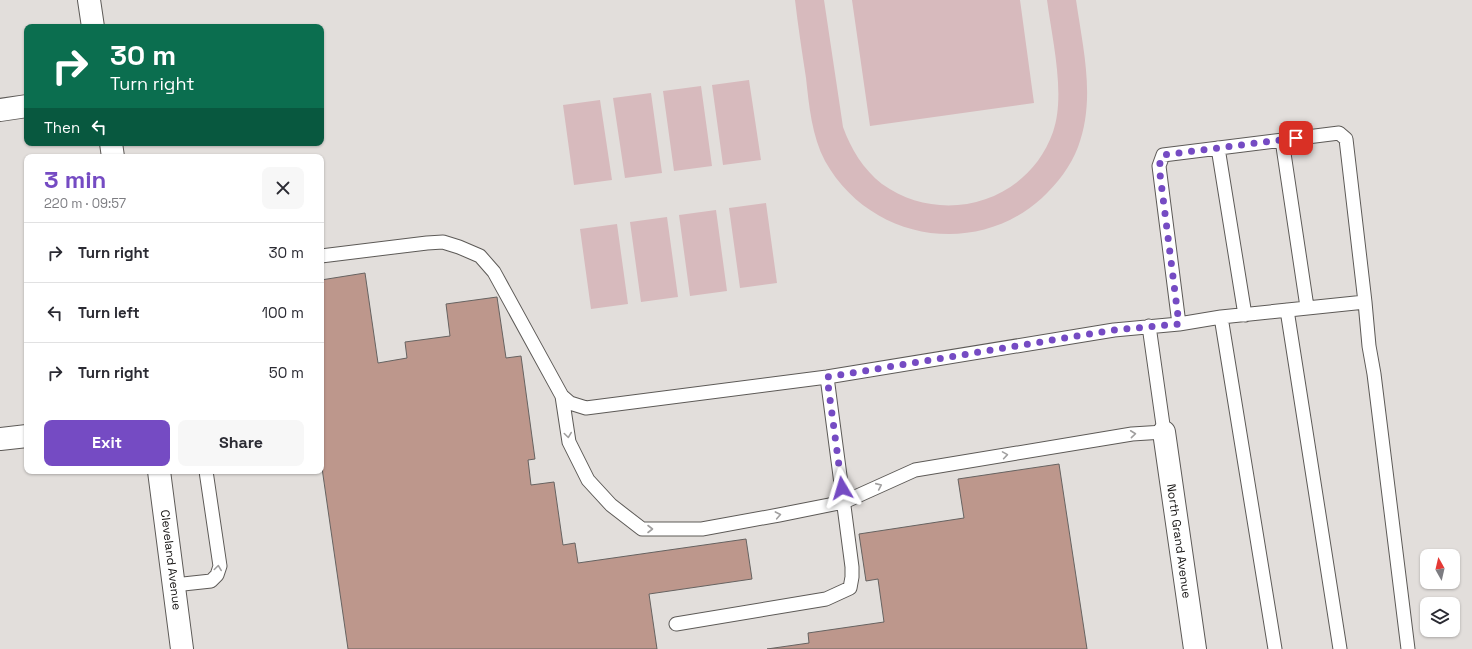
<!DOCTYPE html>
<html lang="en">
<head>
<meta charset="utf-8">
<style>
  :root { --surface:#fff; --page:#f7f7f7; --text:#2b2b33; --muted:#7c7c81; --line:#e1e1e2; --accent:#754bc3 }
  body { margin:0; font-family:"Space Grotesk",sans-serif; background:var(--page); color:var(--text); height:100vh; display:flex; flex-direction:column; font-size:15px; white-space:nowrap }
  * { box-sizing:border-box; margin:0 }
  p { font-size:13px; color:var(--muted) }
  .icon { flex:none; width:22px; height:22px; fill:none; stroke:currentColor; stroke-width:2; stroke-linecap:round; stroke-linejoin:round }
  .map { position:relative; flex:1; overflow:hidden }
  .details { position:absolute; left:24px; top:154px; width:300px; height:320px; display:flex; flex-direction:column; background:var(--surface); border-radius:8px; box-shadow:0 1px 3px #0004 }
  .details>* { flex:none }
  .guide { position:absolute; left:24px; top:24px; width:300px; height:122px; border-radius:8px; box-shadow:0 1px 3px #0004; background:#0b6e4f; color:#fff; overflow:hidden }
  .needle { width:26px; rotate:352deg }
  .buttons { position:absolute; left:1420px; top:549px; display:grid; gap:8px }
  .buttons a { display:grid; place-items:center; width:40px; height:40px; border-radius:8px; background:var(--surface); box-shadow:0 1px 3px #0004; font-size:20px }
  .pin { position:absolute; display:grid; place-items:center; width:34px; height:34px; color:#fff; margin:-17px; border-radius:8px; box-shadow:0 2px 6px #0006 }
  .me { position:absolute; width:44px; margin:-22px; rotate:353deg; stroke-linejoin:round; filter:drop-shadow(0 0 3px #0008) }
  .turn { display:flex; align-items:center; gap:14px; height:84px; padding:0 20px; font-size:18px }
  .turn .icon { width:52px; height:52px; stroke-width:2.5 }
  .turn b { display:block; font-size:28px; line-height:34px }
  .then { display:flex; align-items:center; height:38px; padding:0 20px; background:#0003; gap:8px; font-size:15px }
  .round { display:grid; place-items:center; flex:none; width:42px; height:42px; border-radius:8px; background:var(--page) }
  .head { display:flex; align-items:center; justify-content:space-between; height:68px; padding:0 20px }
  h1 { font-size:24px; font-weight:800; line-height:30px; color:var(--accent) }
  .cta { display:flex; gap:8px; margin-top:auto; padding:8px 20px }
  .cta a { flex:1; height:46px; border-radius:8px; background:var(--accent); color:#fff; font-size:16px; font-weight:800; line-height:46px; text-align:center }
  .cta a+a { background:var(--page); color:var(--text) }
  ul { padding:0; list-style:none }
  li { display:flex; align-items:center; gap:12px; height:60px; padding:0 20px; border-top:1px solid var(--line) }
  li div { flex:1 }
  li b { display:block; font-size:15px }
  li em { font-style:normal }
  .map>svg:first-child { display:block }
  .green { fill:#d7babd }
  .building { fill:#bd978c; stroke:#676361 }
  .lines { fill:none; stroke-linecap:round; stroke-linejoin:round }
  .lane-casing { stroke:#5d5a57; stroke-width:15 }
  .street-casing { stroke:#5d5a57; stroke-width:24 }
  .lane { stroke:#fff; stroke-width:13 }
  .street { stroke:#fff; stroke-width:22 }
  .oneway { stroke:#a09f9f }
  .route { stroke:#754bc3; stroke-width:7; stroke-dasharray:0 12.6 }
  .labels { text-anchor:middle; stroke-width:4; stroke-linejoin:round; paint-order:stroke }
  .street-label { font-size:12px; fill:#12100f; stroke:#fff }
</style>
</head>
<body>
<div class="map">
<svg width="1472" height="649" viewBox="0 0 1472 649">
  <rect width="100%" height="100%" fill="#e2dedb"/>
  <path class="green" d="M795,0H824L843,127C851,149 863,169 882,184C942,227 1028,203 1053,132C1066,95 1052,39 1047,0H1076C1083,49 1096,99 1078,147C1071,166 1057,184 1042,198C975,259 869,240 825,161C812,136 809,106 806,78C802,52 798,26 795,0Z
    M852,0H1020L1034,103L870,126Z
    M749,80L761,160L723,165L712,85Z
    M701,86L712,166L674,171L663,91Z
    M651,93L662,173L625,178L613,98Z
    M600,100L612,180L574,185L563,105Z
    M766,203L777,283L740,288L729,208Z
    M716,210L727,291L690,296L679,215Z
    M667,217L678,297L641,302L630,222Z
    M617,224L628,304L591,309L580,229Z"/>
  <path class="building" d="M365,273L378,363L407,358L405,342L450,336L446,304L497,297L506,358L521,356L535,459L528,460L531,485L554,482L563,545L575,543L578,563L746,539L752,579L649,594L657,649H348L321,461V280Z
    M1059,464L1087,649H767L809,643L808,633L884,622L878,579L866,581L859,534L964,518L958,479Z"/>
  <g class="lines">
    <defs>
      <path id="lane" d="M1282,140L1307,307
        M1218,148L1245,315
        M321,256L427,243L443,242L459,247L480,256L494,272L562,396L570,403L586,408L827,377L1114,330L1179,324L1221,317L1365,302L1369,346L1374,374L1408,649
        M1287,310L1340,649
        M1221,317L1275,649
        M1179,324L1159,166L1163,155L1339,133L1346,139L1365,302
        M562,396L569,442L588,480L611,505L642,529H702L779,515L844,502L915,470L1132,434L1164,432L1149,326
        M174,585L211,581L217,575L220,566L206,471
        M676,624L826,599L850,588L852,577V567L827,377"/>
      <path id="street" d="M89,0L93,27
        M0,110L27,106
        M111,143L113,157
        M1164,432L1195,649
        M0,439L27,436
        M159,471L182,649"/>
    </defs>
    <use href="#lane" class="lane-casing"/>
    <use href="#street" class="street-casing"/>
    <use href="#lane" class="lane"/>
    <use href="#street" class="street"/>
  </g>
  <defs><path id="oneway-chevron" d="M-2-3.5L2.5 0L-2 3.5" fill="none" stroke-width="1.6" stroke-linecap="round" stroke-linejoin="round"/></defs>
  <g class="oneway">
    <use href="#oneway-chevron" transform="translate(1133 434) rotate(-6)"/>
    <use href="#oneway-chevron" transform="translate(568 435) rotate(82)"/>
    <use href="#oneway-chevron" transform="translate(1005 455) rotate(-9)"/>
    <use href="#oneway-chevron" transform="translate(879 486) rotate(-24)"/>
    <use href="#oneway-chevron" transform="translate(778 515) rotate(-11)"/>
    <use href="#oneway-chevron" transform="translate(650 529)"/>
    <use href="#oneway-chevron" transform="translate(218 568) rotate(-82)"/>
  </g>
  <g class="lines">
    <path class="route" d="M842,488L827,377L1114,330L1179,324L1159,166L1163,155L1296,138"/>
  </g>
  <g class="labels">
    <g class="street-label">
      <text transform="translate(1179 541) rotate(82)" y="4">North Grand Avenue</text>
      <text transform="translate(171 560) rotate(83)" y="4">Cleveland Avenue</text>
    </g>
  </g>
</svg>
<div class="buttons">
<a><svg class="needle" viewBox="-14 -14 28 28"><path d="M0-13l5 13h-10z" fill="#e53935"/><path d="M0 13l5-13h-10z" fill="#7c7c81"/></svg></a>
<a><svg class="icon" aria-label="layers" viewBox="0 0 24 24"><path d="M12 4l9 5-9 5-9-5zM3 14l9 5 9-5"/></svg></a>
</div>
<div class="pin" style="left:1296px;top:138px;background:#d93025"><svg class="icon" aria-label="arrive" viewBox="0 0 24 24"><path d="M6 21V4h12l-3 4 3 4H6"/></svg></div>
<svg class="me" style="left:842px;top:488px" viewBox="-20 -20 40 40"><path d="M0-17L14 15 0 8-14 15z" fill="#754bc3" stroke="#fff" stroke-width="4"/></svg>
<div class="guide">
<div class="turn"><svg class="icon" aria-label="right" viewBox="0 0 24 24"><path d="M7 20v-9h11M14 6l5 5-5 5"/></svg><div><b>30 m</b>Turn right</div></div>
<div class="then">Then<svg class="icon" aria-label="left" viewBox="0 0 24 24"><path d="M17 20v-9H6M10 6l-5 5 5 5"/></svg></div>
</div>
<section class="details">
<div class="head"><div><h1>3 min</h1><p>220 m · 09:57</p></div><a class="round"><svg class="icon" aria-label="close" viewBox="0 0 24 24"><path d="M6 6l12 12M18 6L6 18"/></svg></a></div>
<ul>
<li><svg class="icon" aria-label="right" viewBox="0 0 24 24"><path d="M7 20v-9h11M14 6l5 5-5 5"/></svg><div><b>Turn right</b></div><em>30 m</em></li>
<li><svg class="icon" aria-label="left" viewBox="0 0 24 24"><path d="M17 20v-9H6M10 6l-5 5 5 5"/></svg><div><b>Turn left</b></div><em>100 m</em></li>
<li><svg class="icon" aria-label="right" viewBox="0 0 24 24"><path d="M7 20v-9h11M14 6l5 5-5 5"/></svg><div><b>Turn right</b></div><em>50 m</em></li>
</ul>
<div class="cta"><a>Exit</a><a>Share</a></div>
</section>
</div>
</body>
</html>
